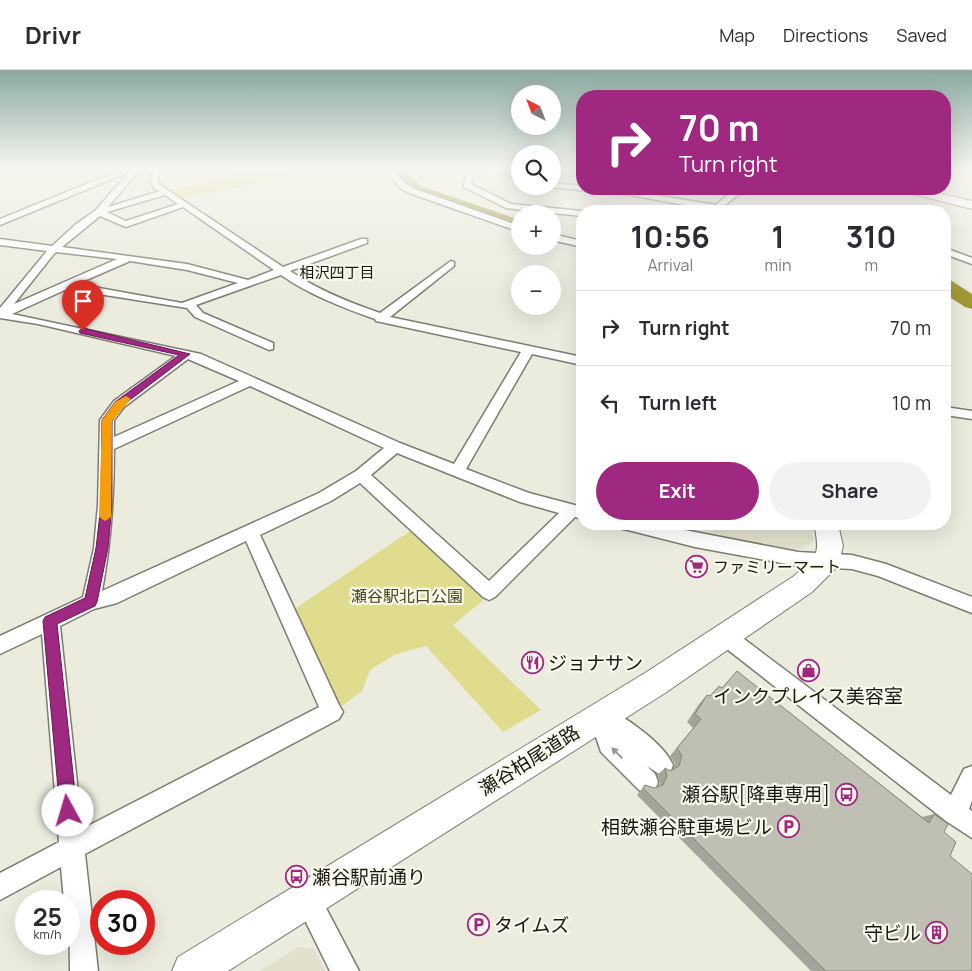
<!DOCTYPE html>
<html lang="en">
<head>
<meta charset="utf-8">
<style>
  :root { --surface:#fff; --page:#f2f2f3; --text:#2b2b33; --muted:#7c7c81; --line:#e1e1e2; --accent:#9f2881 }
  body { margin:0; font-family:Manrope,"Noto Sans JP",sans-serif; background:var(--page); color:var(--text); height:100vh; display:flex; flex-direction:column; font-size:19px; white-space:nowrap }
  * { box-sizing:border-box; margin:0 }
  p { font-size:16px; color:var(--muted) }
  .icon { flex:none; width:28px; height:28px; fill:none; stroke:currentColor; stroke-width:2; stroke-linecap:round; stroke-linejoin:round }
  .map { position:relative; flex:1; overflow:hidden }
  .sheet { position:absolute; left:576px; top:135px; width:375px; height:325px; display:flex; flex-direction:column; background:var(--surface); border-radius:20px; box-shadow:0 5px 20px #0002 }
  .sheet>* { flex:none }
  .hud { position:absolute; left:576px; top:20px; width:375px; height:105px; border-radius:20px; box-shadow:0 5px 20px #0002; background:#9f2881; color:#fff; overflow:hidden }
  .needle { width:32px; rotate:318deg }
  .fabs { position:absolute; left:511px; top:15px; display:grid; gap:10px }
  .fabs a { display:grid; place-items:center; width:50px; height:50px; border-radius:50%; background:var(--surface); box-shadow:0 5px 20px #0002; font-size:25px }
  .speed { position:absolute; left:15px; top:820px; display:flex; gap:10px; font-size:25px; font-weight:700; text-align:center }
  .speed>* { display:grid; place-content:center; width:65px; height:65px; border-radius:50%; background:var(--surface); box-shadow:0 5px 20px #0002; line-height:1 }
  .speed small { font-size:12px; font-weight:400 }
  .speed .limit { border:8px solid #d22; background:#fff; color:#111 }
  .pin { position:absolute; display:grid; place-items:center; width:42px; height:42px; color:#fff; margin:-51px -21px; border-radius:50% 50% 50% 0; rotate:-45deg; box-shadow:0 0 5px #0007 }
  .pin .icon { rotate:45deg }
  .me { position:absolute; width:55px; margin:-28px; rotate:354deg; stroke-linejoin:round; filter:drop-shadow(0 0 4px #0008) }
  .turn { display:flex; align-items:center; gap:18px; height:105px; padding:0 20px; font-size:22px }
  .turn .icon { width:65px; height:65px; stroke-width:2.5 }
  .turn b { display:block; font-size:35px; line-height:42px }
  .eta { display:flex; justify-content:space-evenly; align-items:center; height:85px; text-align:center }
  .eta b { font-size:30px; font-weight:700; line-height:35px }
  .button { display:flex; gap:10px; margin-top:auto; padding:10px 20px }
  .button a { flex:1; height:58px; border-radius:30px; background:var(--accent); color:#fff; font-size:20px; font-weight:700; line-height:58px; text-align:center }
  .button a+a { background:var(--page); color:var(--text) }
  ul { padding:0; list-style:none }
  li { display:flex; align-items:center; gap:15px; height:75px; padding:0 20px; border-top:1px solid var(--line) }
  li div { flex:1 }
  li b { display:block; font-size:19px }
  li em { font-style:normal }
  header { display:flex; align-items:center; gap:30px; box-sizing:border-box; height:70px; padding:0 25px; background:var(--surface); border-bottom:1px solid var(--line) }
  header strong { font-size:24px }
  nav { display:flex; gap:28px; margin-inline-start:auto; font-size:18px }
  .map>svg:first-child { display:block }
  .built { fill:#e0e0cc }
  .green { fill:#e0dc8d }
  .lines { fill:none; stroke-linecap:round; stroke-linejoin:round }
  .river { fill:#a09934; fill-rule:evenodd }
  .street-casing { stroke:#7c7c71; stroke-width:3 }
  .secondary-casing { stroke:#7c7c71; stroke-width:2 }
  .street { fill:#fff; fill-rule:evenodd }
  .secondary { fill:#fff; fill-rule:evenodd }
  .wall { fill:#a4a49a }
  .building { fill:#bfbfb3; stroke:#86867d }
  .oneway { fill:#979795 }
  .route { fill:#9f2881; stroke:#671a54 }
  .slow { fill:#f59e0b }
  .labels { text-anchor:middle; stroke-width:4.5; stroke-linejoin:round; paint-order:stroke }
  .far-neighbourhood-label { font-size:15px; fill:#181813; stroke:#f9f8ec }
  .poi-label { font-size:16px; fill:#181813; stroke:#f9f8ec; text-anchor:start }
  .park-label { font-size:16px; fill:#47441b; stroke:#f9f8ec }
  .near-poi-label { font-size:19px; fill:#181813; stroke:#f9f8ec; text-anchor:start }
  .near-street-label { font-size:19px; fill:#181813; stroke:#f9f8ec }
</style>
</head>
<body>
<header>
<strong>Drivr</strong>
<nav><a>Map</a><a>Directions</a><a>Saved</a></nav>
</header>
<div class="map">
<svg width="972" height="901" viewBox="0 0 972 901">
  <rect width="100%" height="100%" fill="#ebebde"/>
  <path class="built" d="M672,454H812L813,471L797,481Z
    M298,877L314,879L326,901H260Z"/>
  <path class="green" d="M257,98H277L290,106L182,129L169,121Z
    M413,459L487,527L453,555L541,640L503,662L426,576L394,585L370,600L362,621L338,639L296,538Z"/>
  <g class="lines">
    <path class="river" d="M388,98H402L420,116L520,150V160L451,138L410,122L397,111Z
      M945,209L952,211L972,224V239L965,237L945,224Z"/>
    <defs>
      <path id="street" d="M126,98H141L108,137L160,121L154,118L150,109L154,98H162L158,109L160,115L283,197L361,169H367V173L290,201C318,220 348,232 380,243L451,191L454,192V196L390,247L582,287V295L532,284L466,399L529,423L582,437V449L575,447L495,527L489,530L483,527L360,413L331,431L260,465L339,635L343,642L339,649L85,784L98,901H70L69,831H64L61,797L0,830V803L59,772L42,564L0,584V566L83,527L94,478L98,435L100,350L114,331L176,286L38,254L0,248V238L47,181L0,175V169L52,176L75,155L96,140L129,102L0,155V149ZM165,125L178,134L126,151L107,142ZM183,137L274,200L248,210L187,194L62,177L100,146L126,157ZM56,182L117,189L14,234L53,185ZM130,191L187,200L238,213L182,233L77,214ZM281,205C310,225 341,237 375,249L376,251L521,282L454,394L400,373L201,284L12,244L67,219L187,238L195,247L269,280L273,279V273L203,243L196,235ZM188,289L239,311L114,367V350L124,337ZM250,316L384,378L356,401L319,423L102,521C111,473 114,427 114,379ZM397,383L520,432L559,443L489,511L371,405ZM246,471L319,637L82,759L60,556L94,539L117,533Z
        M385,98H393L406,114L415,119L520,156V162L409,123L400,118Z
        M464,98H472L474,103L471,114L511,134L582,141V146L506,138L464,117L466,103Z
        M494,98H505L520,105V110Z
        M552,113L582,116V119L630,121L716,135L729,124L708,119H745L724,136L741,141H717L630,125L549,117L552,116Z
        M552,164L582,171V177L552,170Z
        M945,178L972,188V194L945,184Z
        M945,337L972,341V349L945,345Z
        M620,454H654L798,482L852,485L886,494L972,527V543L878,506L852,499L798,496L695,477L628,460L622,459Z
        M725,557L732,560L951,725L964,699L972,696V731L969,739L972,741V768L946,751L718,572L715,566L718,560Z
        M600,635C623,645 663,672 673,695L670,703L662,706L647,696L655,704L658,712L655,720L647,723L639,720L601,682L589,646L593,639Z
        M307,815L316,819L359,901H330L294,828L298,819Z"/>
      <path id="secondary" d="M899,119H919L972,131V139L901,121Z
        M814,454H838L843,476L839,492L835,499L812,522L665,623L228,901H172L178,887L645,603L794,506C817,485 821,486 814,454Z"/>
    </defs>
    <use href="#street" class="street-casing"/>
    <use href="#secondary" class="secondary-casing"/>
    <use href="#street" class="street"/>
    <use href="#secondary" class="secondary"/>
  </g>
  <path class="wall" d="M737,601L922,747L934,744L944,762L950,786L972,901H811L637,725L645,715L654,718L658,717L660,713L657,705L665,698L670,701L673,699L675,694L670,686L693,658L687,652L699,634L707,625L710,626L719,616L722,618Z"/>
  <path class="building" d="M737,601L929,753L934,744L948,754L944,762L956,772L950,786L972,804V901H826L643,718L645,715L654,718L663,715L667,706L665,698L670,701L679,696L682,686L677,678L701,649L695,644L707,625L710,626L719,616L722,618Z"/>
  <defs><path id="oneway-solid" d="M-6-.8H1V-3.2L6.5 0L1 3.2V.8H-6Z" transform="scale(1.25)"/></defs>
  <use class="oneway" href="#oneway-solid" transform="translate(617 683) rotate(-135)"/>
  <linearGradient id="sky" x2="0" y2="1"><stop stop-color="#8ba9a0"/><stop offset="0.44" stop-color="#f6f6f0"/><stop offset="1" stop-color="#f6f6f0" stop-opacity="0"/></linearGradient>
  <rect width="972" height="224" fill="url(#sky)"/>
  <path class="route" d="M83,258L190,284L122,336L112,351V435L108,478L97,532L95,536L57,554L77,741L74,747L68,749L63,747L60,741L43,551L45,547L85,528L96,478L101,435L102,350L115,332L179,285L80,263L79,261Z"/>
  <path class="slow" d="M126,326L131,329L112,351L111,447L105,451L99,447L102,350L115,332Z"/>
  <defs>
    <symbol id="supermarket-ring" viewBox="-11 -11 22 22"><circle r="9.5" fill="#f9f8ec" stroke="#9f2881" stroke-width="1.5"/><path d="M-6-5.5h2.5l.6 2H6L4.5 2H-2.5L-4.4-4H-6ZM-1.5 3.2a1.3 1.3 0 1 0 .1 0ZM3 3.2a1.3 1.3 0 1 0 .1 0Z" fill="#9f2881"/></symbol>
    <symbol id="restaurant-ring" viewBox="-11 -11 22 22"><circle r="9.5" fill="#f9f8ec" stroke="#9f2881" stroke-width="1.5"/><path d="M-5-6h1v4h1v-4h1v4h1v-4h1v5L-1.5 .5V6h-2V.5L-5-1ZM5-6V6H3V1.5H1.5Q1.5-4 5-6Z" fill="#9f2881"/></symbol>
    <symbol id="shop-ring" viewBox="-11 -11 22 22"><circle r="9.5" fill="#f9f8ec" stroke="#9f2881" stroke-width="1.5"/><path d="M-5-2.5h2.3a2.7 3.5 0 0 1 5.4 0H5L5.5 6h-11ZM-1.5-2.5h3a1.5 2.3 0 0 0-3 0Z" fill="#9f2881"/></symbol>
    <symbol id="bus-ring" viewBox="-11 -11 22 22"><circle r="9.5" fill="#f9f8ec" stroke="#9f2881" stroke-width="1.5"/><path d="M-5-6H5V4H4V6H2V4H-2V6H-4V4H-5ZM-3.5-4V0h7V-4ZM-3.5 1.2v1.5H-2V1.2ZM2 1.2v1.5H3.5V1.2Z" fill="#9f2881"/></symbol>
    <symbol id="parking-ring" viewBox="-11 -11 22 22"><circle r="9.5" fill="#f9f8ec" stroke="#9f2881" stroke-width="1.5"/><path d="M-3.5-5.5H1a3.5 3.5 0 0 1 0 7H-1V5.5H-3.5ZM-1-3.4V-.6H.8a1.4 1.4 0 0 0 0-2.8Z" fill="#9f2881"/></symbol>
    <symbol id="building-ring" viewBox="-11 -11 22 22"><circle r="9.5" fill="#f9f8ec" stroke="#9f2881" stroke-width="1.5"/><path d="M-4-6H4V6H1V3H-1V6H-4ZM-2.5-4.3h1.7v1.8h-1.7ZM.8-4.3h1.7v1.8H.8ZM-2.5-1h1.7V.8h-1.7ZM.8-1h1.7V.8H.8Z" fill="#9f2881"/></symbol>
  </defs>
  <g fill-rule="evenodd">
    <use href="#supermarket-ring" x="684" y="484" width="25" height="25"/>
    <use href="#restaurant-ring" x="520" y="580" width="25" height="25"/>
    <use href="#shop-ring" x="796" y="588" width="25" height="25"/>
    <use href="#bus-ring" x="834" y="712" width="25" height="25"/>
    <use href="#parking-ring" x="776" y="744" width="25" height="25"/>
    <use href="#bus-ring" x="284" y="794" width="25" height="25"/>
    <use href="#parking-ring" x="466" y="842" width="25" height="25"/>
    <use href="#building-ring" x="924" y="850" width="25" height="25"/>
  </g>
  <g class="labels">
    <g class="far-neighbourhood-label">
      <text x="337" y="208">相沢四丁目</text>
    </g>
    <g class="poi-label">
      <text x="713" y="503">ファミリーマート</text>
    </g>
    <g class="park-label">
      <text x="407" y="532">瀬谷駅北口公園</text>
    </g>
    <g class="near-poi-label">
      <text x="548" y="600">ジョナサン</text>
      <text x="808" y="633" text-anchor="middle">インクプレイス美容室</text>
      <text x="830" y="731" text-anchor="end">瀬谷駅[降車専用]</text>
      <text x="772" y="764" text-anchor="end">相鉄瀬谷駐車場ビル</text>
      <text x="312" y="814">瀬谷駅前通り</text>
      <text x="494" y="862">タイムズ</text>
      <text x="921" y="870" text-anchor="end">守ビル</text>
    </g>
    <g class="near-street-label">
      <text transform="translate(529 690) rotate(-32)" y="7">瀬谷柏尾道路</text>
    </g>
  </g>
</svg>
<div class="fabs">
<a><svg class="needle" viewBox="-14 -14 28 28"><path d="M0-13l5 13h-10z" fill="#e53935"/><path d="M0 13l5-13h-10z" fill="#7c7c81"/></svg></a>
<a><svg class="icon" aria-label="search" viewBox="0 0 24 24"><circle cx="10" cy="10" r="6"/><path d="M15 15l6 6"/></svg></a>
<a>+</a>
<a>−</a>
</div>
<div class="speed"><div>25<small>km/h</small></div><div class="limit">30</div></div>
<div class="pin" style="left:83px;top:261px;background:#d93025"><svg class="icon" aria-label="arrive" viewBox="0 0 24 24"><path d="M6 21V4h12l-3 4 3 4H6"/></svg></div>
<svg class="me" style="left:68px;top:741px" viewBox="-20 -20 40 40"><circle r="19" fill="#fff"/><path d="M0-13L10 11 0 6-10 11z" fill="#9f2881"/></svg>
<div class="hud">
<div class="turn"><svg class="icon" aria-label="right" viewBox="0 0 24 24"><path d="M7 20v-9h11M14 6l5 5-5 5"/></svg><div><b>70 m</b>Turn right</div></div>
</div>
<section class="sheet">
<div class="eta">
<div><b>10:56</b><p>Arrival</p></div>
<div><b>1</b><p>min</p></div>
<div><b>310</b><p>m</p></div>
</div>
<ul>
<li><svg class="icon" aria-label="right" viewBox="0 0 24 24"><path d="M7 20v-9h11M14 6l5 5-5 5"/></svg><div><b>Turn right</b></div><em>70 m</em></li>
<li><svg class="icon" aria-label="left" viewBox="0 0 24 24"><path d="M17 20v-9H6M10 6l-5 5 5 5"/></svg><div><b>Turn left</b></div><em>10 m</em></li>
</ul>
<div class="button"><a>Exit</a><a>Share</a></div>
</section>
</div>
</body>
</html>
